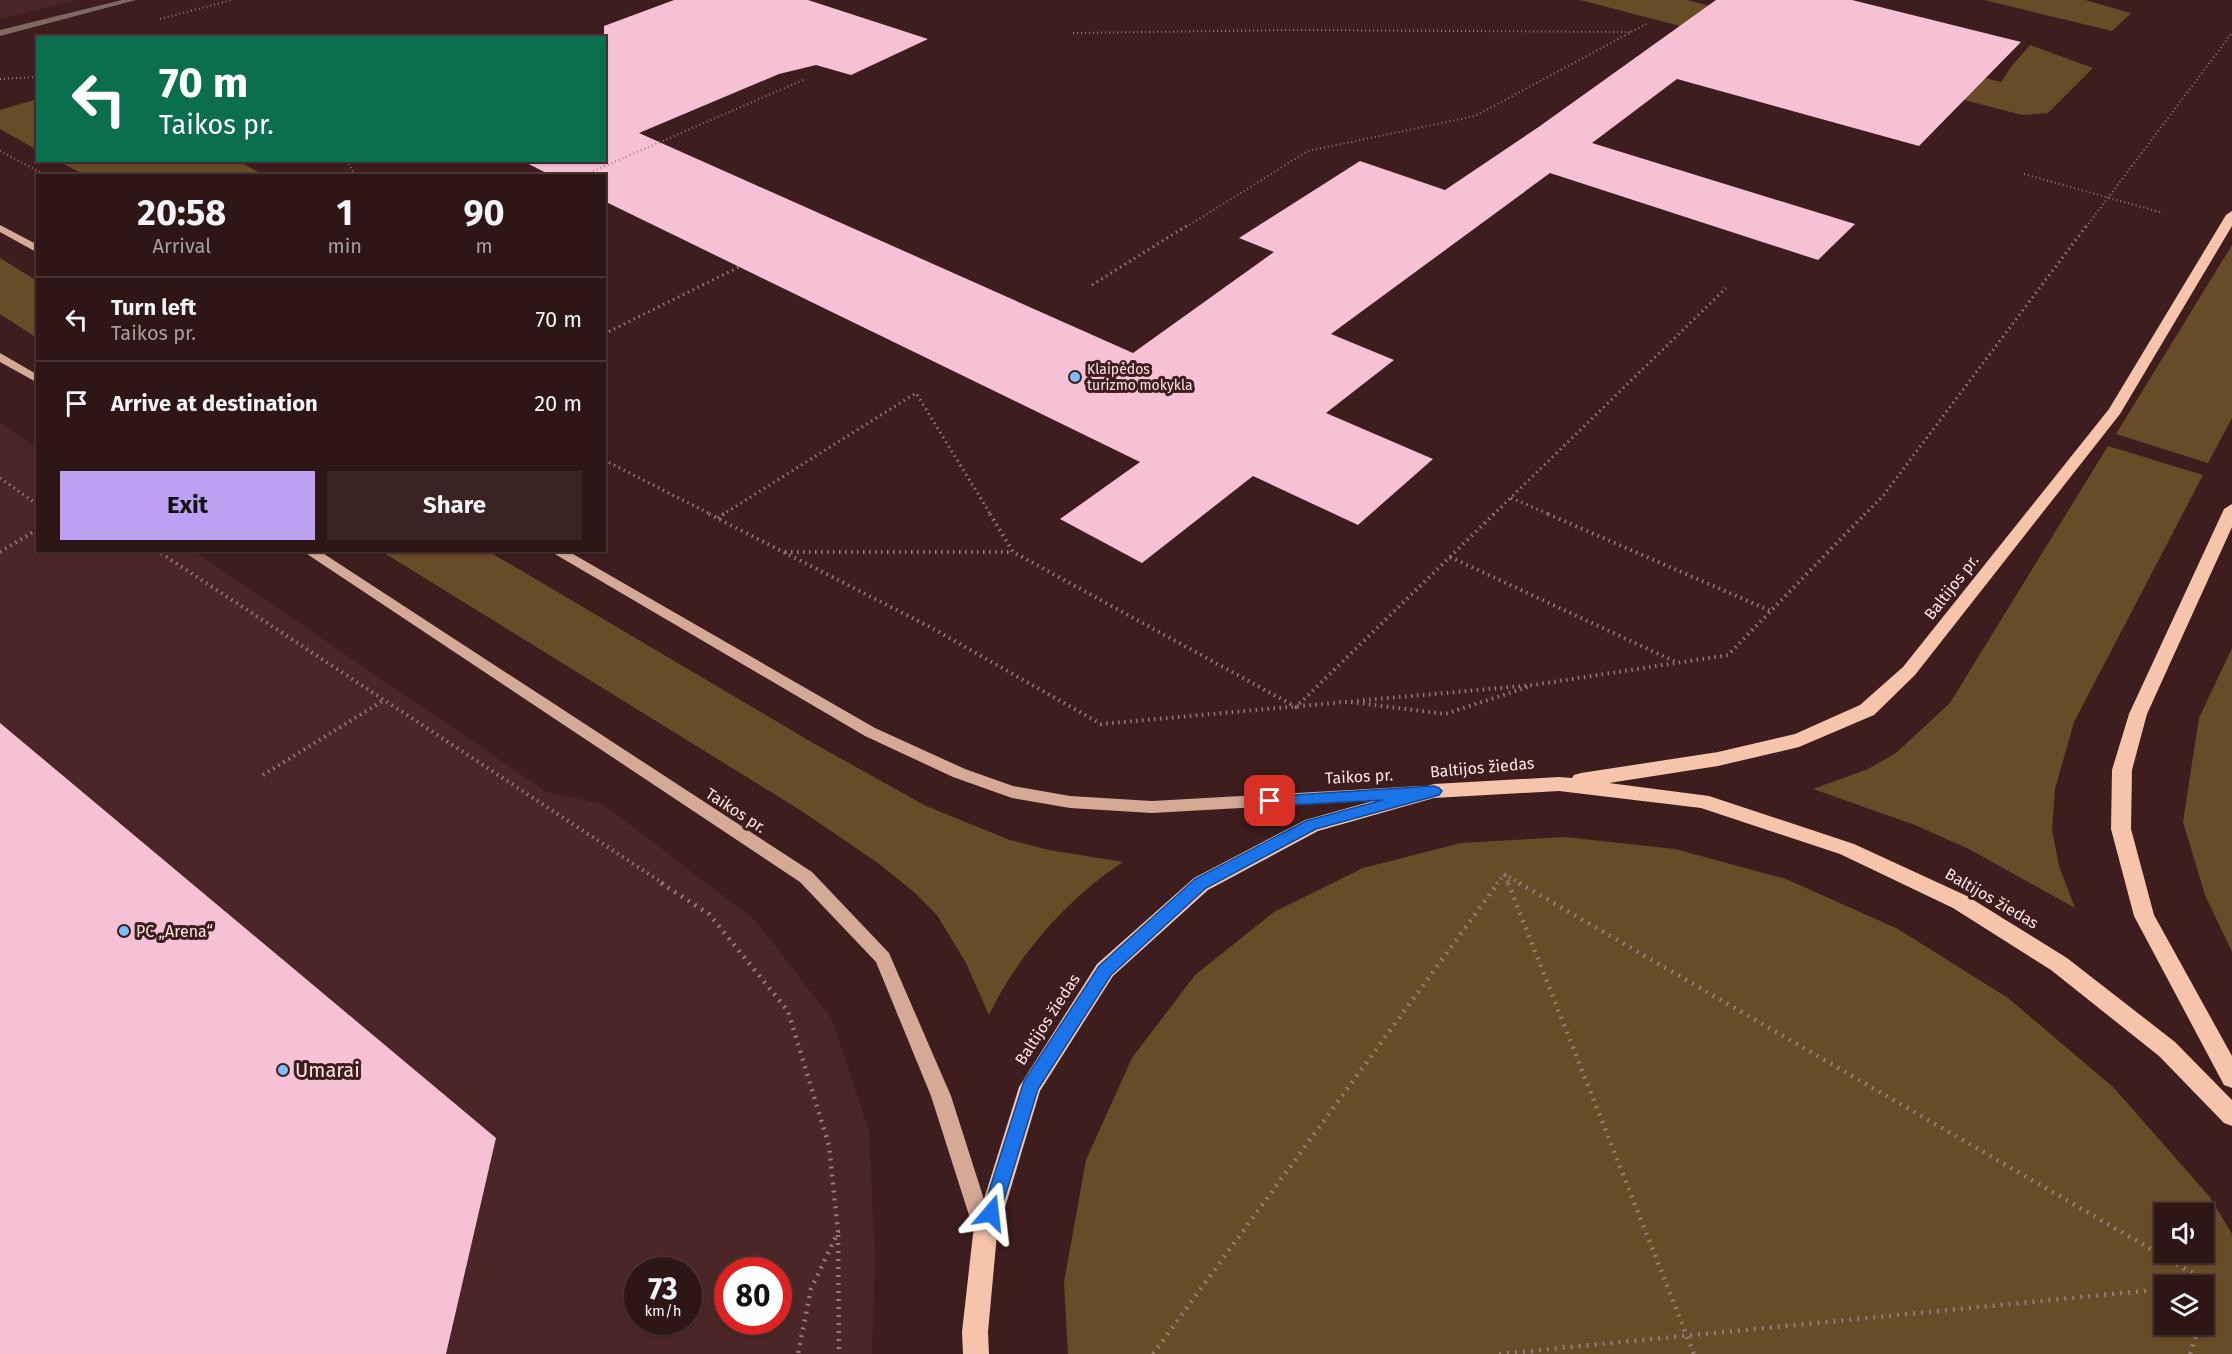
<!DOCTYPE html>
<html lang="en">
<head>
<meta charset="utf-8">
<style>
  :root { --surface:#2e1616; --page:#3a2323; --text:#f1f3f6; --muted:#a79fa1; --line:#493535; --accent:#bca0f2 }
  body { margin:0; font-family:"Fira Sans",sans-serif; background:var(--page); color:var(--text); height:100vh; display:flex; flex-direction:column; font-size:22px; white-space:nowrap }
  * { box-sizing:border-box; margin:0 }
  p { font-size:20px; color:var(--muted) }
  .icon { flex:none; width:33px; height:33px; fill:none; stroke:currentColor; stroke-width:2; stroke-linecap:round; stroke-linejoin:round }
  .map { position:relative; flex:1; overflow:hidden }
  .drawer { position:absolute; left:36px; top:174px; width:570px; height:378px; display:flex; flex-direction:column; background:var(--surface); border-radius:0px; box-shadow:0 2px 4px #0004,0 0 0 2px var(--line) }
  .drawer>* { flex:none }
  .top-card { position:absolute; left:36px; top:36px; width:570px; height:126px; border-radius:0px; box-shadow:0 2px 4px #0004,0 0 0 2px var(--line); background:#0b6e4f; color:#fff; overflow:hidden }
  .fabs { position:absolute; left:2154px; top:1203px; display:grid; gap:12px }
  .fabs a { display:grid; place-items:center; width:60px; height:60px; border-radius:0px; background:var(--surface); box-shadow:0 2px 4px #0004,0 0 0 2px var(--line); font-size:30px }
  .speed { position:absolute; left:624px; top:1257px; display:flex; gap:12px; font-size:30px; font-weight:700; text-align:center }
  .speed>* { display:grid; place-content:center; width:78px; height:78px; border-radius:50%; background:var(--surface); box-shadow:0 2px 4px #0004,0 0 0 2px var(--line); line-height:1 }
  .speed small { font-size:15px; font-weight:400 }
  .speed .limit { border:9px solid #d22; background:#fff; color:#111 }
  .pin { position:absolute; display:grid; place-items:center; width:51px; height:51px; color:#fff; margin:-26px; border-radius:12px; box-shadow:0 3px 9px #0006 }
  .me { position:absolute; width:66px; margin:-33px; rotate:17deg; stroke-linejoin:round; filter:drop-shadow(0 0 4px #0008) }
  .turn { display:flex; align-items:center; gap:21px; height:126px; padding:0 24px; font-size:27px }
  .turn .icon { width:78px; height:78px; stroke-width:2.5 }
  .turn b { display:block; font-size:42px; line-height:51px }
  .eta { display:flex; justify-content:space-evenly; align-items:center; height:102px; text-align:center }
  .eta b { font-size:36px; font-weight:700; line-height:42px }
  .primary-button { display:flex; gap:12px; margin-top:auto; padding:12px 24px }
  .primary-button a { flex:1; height:69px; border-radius:0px; background:var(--accent); color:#111; font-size:24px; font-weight:700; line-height:69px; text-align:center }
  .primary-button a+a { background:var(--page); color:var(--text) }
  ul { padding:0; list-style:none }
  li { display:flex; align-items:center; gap:18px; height:84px; padding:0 24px; border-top:2px solid var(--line) }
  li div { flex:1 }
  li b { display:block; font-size:22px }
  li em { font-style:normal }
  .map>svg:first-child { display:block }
  .built { fill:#4c2526; fill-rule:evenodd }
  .green { fill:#674c27; fill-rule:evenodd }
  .building { fill:#f6c0d5 }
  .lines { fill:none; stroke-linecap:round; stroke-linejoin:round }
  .path-far3 { stroke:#967a7b; stroke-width:2; stroke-dasharray:1 3; stroke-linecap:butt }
  .path-far2 { stroke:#967a7b; stroke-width:3; stroke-dasharray:1.5 4; stroke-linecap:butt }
  .path-far1 { stroke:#967a7b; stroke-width:4; stroke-dasharray:1.5 4.5; stroke-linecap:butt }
  .path { stroke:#967a7b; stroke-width:4.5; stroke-dasharray:2 6; stroke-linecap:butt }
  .minor { fill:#7e695f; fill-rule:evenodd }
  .major { fill:#d4a996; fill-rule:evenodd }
  .highway { fill:#f6c3ab; fill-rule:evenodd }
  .route { fill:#1a73e8; stroke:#114b97; stroke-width:1.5 }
  .poi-dot { fill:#7cbef9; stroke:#3d1d1e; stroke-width:2 }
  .labels { text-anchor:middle; stroke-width:6; stroke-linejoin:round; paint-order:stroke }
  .far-poi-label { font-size:14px; fill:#fde6e6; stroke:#3d1d1e; text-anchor:start }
  .street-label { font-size:16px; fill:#fde6e6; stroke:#3d1d1e }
  .poi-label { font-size:16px; fill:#fde6e6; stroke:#3d1d1e; text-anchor:start }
  .near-poi-label { font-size:20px; fill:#fde6e6; stroke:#3d1d1e; text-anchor:start }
</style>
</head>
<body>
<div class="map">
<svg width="2232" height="1354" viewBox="0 0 2232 1354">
  <rect width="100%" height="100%" fill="#3d1d1e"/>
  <path class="built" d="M0,0H78L0,19Z
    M0,422L37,448L38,550L194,551L547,792L603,804L755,920L831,1018L869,1130L875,1263L872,1354H0ZM638,1270H688V1322H638ZM728,1270H778V1322H728Z"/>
  <path class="green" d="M1580,0H1687L2001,82L2011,67L2030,45L2093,68L2048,113L2022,115Z
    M1984,0H2085L2131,13L2112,31Z
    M37,99H38L37,150L0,129V110Z
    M58,161H238L264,175H85Z
    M2232,245V418L2208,463L2116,434Z
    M0,258L37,281V338L0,314Z
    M2108,446L2203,475L2074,722L2055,789L2052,830L2059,866L2075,908L1969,849L1915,825L1813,789L1868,769L1896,753L1950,703Z
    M381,551H488L813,743L926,806L1010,840L1049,850L1123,862C1067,899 1018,955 989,1015L966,963L937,915L915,893L878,863L800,810Z
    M2232,648V952L2205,895L2183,822L2199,718Z
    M1565,837L1675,849L1786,879L1898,929L2008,998L2113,1087L2209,1196L2232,1234V1354H1068L1064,1282L1086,1160L1132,1058L1195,975L1274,912L1363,868L1461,843ZM2164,1214H2204V1252H2164ZM2164,1286H2204V1324H2164Z"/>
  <path class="building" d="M674,0H808L928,39L851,75L816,65L779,74L639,133L1133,353L1274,252L1239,238L1360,161L1445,190L1540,126L1716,0H1852L2021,42L1919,146L1677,79L1592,143L1855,224L1818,260L1550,173L1331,334L1394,360L1326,413L1433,459L1358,525L1253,476L1142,563L1060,519L1140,462L604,201V176H552L521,160H604V26Z
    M0,723L496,1138L446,1354H0Z"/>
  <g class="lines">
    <path class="path-far3" d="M160,19L232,0
      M1073,33L1294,30L1630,32
      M0,79L38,77
      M0,151L47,176
      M347,160L355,176
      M2024,174L2163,213
      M582,176L803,80
      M1186,227L1308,151L1475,116L1648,23
      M2086,227L2232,33"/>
    <path class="path-far2" d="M1092,285L1188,225
      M604,334L739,267
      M604,460L712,515
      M0,478L38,505
      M1511,498L1551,515
      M722,515L916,393L991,515
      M1493,515L1726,288
      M1864,515L1883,496L2087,225"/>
    <path class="path-far1" d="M709,514L930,627L1101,724L1533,685L1728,655L1865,514
      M990,514L1013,552L1296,707L1494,514
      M1548,514L1771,611
      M718,518L724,514
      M156,550L664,884
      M0,552L38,529
      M785,552H1012
      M1450,557L1678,663
      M1351,702L1445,714L1528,687
      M263,775L384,700
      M1504,874L1521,884
      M1505,875L1509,884
      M1497,884L1504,874"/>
    <path class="path" d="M661,883L709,914L788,1011L829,1146L838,1232L811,1289L798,1354
      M1508,883L1694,1354
      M1519,883L2213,1285
      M838,1235L839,1354
      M2204,1313L2213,1285
      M1153,1354L1498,883
      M1499,1354L2164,1289
      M2190,1354L2200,1324"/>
    <path class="minor" d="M122,0H136L0,36V30Z"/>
    <path class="major" d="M0,225L38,245V253L0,232Z
      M0,353L38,375V383L0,362Z
      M301,550H318L812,872L889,953L951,1096L995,1234L992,1241L985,1244L978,1241L975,1234L931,1096L876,962L800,882Z
      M548,550H566L875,728L965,769L1013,786L1070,796L1152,801L1420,786L1426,788L1428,792L1426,796L1420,798L1152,813L1070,808L1012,798L953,777L865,736Z"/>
    <path class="highway" d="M2232,211V226L2120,414L1915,675L1874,715L1799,747L1718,766L1609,783L1709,796L1854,844L1967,896L2067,958L2175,1042L2232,1100V1126L2224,1123L2159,1056L2051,970L1953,908L1840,854L1701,808L1559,791L1434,798L1318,831L1208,890L1113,976L1040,1091L997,1234L988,1332L989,1354H963L962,1332L973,1234L1019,1087L1097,964L1194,878L1305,820L1434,784L1559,777L1572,778L1574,775L1581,773L1718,752L1795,734L1860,705L1903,667L2109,409L2226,215Z
      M2232,504V527L2147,714L2132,770L2131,829L2154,915L2232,1056V1088L2224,1085L2134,916L2111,829L2112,770L2129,714L2224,509Z"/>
  </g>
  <path class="route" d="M1434,786L1439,788L1442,791L1439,795L1316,829L1206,888L1111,975L1038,1089L1000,1213L998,1219L991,1221L984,1219L982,1213L1024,1081L1099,966L1195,879L1306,821L1383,800L1270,806L1264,804L1262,801L1264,797Z"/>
  <g class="poi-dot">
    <circle cx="1075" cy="377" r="6"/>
    <circle cx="124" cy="931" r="6"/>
    <circle cx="283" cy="1070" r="6"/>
  </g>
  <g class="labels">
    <g class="far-poi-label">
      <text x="1087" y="374">Klaipėdos<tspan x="1087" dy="16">turizmo mokykla</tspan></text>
    </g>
    <g class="street-label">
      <text transform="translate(1951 587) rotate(-52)" y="6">Baltijos pr.</text>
      <text transform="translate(1482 767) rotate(-5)" y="6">Baltijos žiedas</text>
      <text transform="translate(1359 776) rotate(-3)" y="6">Taikos pr.</text>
      <text transform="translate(736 810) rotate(33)" y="6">Taikos pr.</text>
      <text transform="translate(1992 898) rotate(30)" y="6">Baltijos žiedas</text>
      <text transform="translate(1047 1019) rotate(-57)" y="6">Baltijos žiedas</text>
    </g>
    <g class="poi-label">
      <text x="136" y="937">PC „Arena“</text>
    </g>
    <g class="near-poi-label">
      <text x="295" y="1077">Umarai</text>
    </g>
  </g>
</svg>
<div class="fabs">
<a><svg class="icon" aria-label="sound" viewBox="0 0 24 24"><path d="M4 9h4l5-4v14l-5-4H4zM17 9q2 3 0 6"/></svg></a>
<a><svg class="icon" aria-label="layers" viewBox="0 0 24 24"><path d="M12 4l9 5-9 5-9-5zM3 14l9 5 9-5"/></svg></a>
</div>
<div class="speed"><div>73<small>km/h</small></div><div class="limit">80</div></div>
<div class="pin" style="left:1270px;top:801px;background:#d93025"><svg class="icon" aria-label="arrive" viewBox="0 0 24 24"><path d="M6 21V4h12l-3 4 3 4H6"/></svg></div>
<svg class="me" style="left:991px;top:1213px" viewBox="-20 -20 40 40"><path d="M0-17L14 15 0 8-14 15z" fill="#1a73e8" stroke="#fff" stroke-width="4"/></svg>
<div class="top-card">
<div class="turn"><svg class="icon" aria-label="left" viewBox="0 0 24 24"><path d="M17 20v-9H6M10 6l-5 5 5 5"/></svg><div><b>70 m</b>Taikos pr.</div></div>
</div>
<section class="drawer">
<div class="eta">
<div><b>20:58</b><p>Arrival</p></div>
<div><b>1</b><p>min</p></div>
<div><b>90</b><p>m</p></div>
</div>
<ul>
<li><svg class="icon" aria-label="left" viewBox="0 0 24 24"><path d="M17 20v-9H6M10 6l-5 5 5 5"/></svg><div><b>Turn left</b><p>Taikos pr.</p></div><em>70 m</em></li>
<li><svg class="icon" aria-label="arrive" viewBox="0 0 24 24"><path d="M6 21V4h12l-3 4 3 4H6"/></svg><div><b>Arrive at destination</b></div><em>20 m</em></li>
</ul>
<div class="primary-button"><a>Exit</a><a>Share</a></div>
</section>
</div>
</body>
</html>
